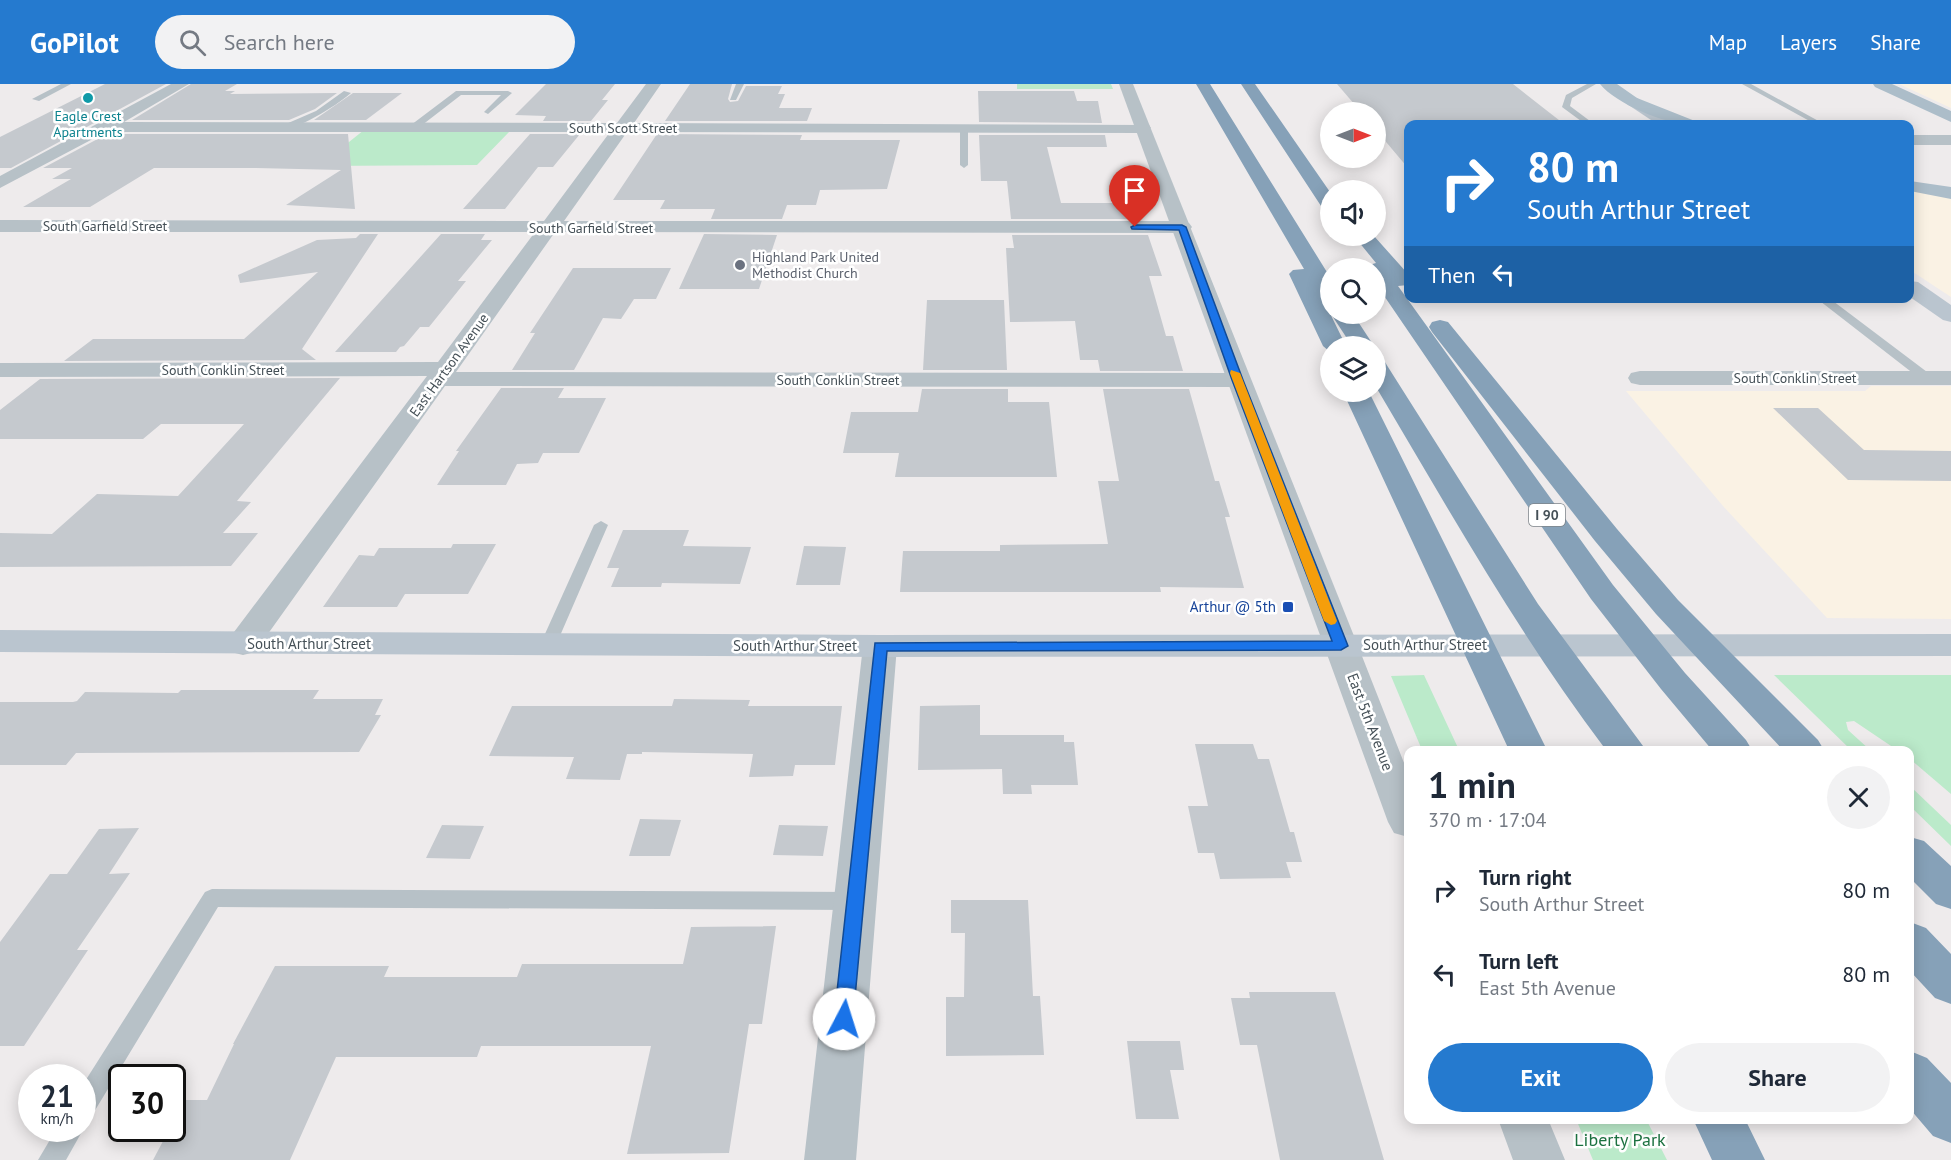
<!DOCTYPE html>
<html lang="en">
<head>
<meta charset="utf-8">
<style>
  :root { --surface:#fff; --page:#f2f2f3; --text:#1f2937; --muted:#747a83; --accent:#257acf }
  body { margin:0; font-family:"PT Sans",sans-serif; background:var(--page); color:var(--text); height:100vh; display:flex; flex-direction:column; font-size:22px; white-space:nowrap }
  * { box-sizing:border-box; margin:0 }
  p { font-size:20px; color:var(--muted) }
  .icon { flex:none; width:33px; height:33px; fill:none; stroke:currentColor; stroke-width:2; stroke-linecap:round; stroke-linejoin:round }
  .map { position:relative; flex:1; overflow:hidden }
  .panel { position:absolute; left:1404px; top:662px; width:510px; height:378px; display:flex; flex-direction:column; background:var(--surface); border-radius:12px; box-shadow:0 3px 15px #0003 }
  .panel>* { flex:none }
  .banner { position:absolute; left:1404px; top:36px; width:510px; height:183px; border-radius:12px; box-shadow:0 3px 15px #0003; background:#257acf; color:#fff; overflow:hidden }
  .needle { width:39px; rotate:90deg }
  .tools { position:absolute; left:1320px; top:18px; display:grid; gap:12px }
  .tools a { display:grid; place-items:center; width:66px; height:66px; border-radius:50%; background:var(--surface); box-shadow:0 3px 15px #0003; font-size:30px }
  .speed { position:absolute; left:18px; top:980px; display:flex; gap:12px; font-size:30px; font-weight:700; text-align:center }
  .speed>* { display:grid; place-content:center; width:78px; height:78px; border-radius:50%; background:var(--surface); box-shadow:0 3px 15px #0003; line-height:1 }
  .speed small { font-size:15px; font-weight:400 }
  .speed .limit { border:3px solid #111; border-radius:9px; background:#fff; color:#111 }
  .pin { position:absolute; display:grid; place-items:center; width:51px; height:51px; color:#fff; margin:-62px -26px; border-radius:50% 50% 50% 0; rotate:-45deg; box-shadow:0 0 6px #0007 }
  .pin .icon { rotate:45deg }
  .me { position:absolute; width:66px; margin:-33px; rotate:5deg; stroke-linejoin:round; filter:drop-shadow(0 0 4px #0008) }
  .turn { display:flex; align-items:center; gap:21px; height:126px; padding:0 24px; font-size:27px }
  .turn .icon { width:78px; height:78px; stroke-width:2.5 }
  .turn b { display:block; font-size:42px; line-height:51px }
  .then { display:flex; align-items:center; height:57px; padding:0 24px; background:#0003; gap:12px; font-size:22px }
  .round { display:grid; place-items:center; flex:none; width:63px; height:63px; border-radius:32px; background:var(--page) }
  .summary { display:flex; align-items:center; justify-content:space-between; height:102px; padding:0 24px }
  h1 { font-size:36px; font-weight:800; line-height:45px }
  .button { display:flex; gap:12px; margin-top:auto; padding:12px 24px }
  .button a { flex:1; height:69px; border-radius:36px; background:var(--accent); color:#fff; font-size:24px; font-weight:800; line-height:69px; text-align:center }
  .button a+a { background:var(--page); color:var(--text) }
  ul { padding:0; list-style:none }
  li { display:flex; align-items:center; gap:18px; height:84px; padding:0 24px }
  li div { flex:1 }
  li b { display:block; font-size:22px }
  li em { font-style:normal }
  header { display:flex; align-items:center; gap:36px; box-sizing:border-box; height:84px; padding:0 30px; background:var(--accent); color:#fff }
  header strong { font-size:28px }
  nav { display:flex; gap:33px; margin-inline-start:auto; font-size:21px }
  .search { width:420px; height:54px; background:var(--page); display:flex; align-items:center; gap:15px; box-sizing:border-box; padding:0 21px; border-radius:33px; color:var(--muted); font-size:22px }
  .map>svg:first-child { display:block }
  .commercial { fill:#faf2e4 }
  .green { fill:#bbeaca }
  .building { fill:#c5c9ce }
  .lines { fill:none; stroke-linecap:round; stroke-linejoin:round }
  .service { fill:#b7c1c7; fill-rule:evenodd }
  .minor { fill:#b7c1c7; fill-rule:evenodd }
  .tertiary { fill:#b7c1c7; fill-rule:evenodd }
  .secondary { fill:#bac5cf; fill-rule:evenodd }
  .primary { fill:#acbdc9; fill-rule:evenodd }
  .motorway { fill:#86a1b8; fill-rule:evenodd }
  .route { fill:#1a73e8; stroke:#114b97; stroke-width:1.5 }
  .slow { fill:#f59e0b }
  .culture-dot { fill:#0f9aa8; stroke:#fff; stroke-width:2 }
  .worship-dot { fill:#6b7280; stroke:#fff; stroke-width:2 }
  .transit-dot { fill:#1a4fb4; stroke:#fff; stroke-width:2 }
  .labels { text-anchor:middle; stroke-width:5; stroke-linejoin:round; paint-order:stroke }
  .far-culture-label { font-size:14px; fill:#0d838f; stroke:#fff }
  .far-street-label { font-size:14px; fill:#455057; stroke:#fff }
  .far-worship-label { font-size:14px; fill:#5b616d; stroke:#fff; text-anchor:start }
  .shield { fill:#fff; stroke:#7d8489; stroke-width:1.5 }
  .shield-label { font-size:14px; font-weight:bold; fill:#455057 }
  .transit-label { font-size:15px; fill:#164399; stroke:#fff; text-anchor:end }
  .street-label { font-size:15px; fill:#455057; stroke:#fff }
  .near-park-label { font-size:18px; fill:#1c7241; stroke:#fff }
</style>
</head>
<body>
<header>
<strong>GoPilot</strong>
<div class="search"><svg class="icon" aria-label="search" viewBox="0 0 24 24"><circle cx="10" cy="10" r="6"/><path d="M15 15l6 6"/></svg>Search here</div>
<nav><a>Map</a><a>Layers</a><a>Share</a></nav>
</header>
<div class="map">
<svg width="1951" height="1076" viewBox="0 0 1951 1076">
  <rect width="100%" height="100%" fill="#eeebec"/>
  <path class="commercial" d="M1899,0H1951V24Z
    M1910,106L1951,113V213L1910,186Z
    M1871,302H1951V535L1827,534L1723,422L1626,307H1865Z"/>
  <path class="green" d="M1017,0H1111L1113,5H1017Z
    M364,46H511L477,81L319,82Z
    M1424,591L1459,666H1422L1391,592Z
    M1774,591H1951V710L1910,675V666H1897L1854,637L1846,638L1848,646L1870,666H1851Z
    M1910,702L1951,741V762L1910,722Z
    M1576,1035H1646L1667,1076H1593Z"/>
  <path class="building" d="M105,0H166L11,84H0V53Z
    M191,0H237L225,7H235L230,10L337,9L315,25L289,36H132Z
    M546,0H615L602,16H608L591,37H543L546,32L515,31Z
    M690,0H732L728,15L730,18L738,17L746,2H782L778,10H785L779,24H812L807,37H665Z
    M1337,0H1513L1564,40H1408V84L1376,46V28H1361Z
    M978,7H1074L1077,17H1098L1102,39L979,38Z
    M353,9H402L366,36H314Z
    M107,50H348L355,125L286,121L341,86L256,84H154L90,123H23L71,95H52L72,84H43Z
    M530,50H580L553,83H538L505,125H463Z
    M657,50L802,51L800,56H900L887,105L820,106L816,121H787L782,135H711L715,125H660L665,116H613Z
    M979,51H1105L1107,63H1047L1061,119H1137L1142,135H1011L1007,97H981Z
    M360,150H378L302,265L316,276L64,277L93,255H244L318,188L240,199L238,191L317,156L356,154Z
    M441,150H485L481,156H492L458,197H466L429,243H420L404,262L400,263L396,268H335Z
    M704,150L777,151L759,205H679Z
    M1012,151H1148L1162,192H1149L1166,252H1173L1183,287H1100L1098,276H1080L1075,237L1010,238L1006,164H1014Z
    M573,184H671L656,215H634L621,235L603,234L574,286H512L535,249H530Z
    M927,216H1004L1007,286H923Z
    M340,294L237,417L251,418L223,449H258L231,482L0,483V449L52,450L97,410L178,412L244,340H161L143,355H0V326L40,295Z
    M501,304H564L558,314H606L579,369H543L538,379L517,380L506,401H437L459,367H456Z
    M922,305H1008V318H1049L1057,393H895L899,369H843L851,328H918Z
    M1103,305H1189L1215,397H1219L1230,433H1225L1244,504L1160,503L1161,508H900L903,467H1000V461L1108,460L1098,397H1119Z
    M1773,324H1818L1864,366L1951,367V397L1848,396Z
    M623,446H689L683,462L751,463L740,500L662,499L661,503H611L619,484H607Z
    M453,460H496L468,510H405L397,523H323L359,471L374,472L379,464H451Z
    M804,462L846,463L840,501H796Z
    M181,606H319L313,615H383L375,631H381L359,668L76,669L66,681H0V618H73L77,617L85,608L178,609Z
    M674,615L750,616L748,622H842L835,681H795L793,692L749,693L753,670L642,668V670H627L620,696L566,695L574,673L489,672L512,622H672Z
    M980,621V651H1064V658H1074L1078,701H1031L1032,710H1003L1002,685L918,686L920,622Z
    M1195,660H1253L1258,675H1269L1290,748H1294L1302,778H1286L1291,794L1220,795L1214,769H1198L1188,722H1208Z
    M640,735L681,736L670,772H629Z
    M442,741L484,742L470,775L426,774Z
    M779,741L828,742L823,772L773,771Z
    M139,744L109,790L130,789L77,866H88L24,962H0V858L50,790H67L99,745Z
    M951,816H1028L1033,912H1040L1044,971L946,972V913H964L965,849H951Z
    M776,842L762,940H749L729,1069L627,1070L651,962H481L477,973H336L290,1076H153L170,1044H172L185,1016H207L234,960H233L275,882H389L384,893H517L522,880H683L691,843Z
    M1249,908H1335L1384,1076H1280L1257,961H1240L1231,914H1250Z
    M1127,957H1180L1184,986H1170L1179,1035H1136Z"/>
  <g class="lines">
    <path class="service" d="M61,0H71L39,17L32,15Z
      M736,0H744L736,16H730Z
      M1587,0H1596L1572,14L1570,22L1594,40H1585L1562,23L1566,11Z
      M1742,0H1751L1824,40H1815Z
      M344,7L351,9C340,19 292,51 279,43L316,27Z
      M456,7H508L512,9L488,30L484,28L501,11H461L417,45H411V41Z
      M964,42L968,44V81L964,84L960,81V44Z
      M1816,214H1829L1931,291L1933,294L1931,297H1923Z
      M601,437L608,441L556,561L554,565H542L540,561L594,441Z
      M212,805L854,808L862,811L865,817L862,823L854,826L218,823L91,1033L82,1037V1002L205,808Z
      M82,1041L84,1044L66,1076H38L57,1044H82Z"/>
    <path class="minor" d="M171,0H189L124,38L617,39L646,0H661L634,39L1149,41L1151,44L1143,49L627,48L564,137H1182L1189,139L1192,143L1189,147L1182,149L555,148L456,288L1237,289L1246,291L1249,296L1246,301L1237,303L445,302L255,568L243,571L231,568L226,560L231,552L427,292L0,293V279L438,278L535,148H0V136L544,137L610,48H106L0,104V92Z
      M1910,51H1951V61H1910Z
      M1640,287H1951V301H1640L1631,299L1628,294L1631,289Z
      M880,551L892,554L897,562L856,1076H804L863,562L868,554Z
      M1341,551L1353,554L1358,562L1408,689V753L1394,749L1388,738L1324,562L1329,554Z
      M1498,1035H1548L1565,1076H1513Z"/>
    <path class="tertiary" d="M1119,0H1133L1358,562L1353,570L1341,573L1329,570L1324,562Z"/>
    <path class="secondary" d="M1632,12L1637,14L1675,40H1657L1627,20L1624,17Z
      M1910,197L1918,198L1951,221V238L1943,236L1910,213Z
      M0,546L880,551L1951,550V572L880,573L0,568Z"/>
    <path class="primary" d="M1600,0H1617L1637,14L1695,37L1697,40C1671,43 1617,21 1600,0Z
      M1873,0H1892L1951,27V38L1875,3Z
      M1910,97L1951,103V115L1910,107Z"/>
    <path class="motorway" d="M1196,0H1210L1330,193V216L1323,215L1346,262H1330V268L1323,262L1289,190L1293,186L1304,185Z
      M1241,0H1255L1330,108V127L1323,125Z
      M1354,152H1374L1408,190V201L1398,202L1613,501L1685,589L1746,656L1752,666H1712L1661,605L1591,515L1376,200V184H1366L1369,181L1376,179Z
      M1331,230H1353L1374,262H1352Z
      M1440,236L1448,238L1617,445L1678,516L1818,656L1824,666H1783L1656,530L1595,457L1432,248L1429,243L1432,238Z
      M1376,276L1385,278L1388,283L1538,520L1646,666H1606C1519,551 1449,426 1376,303Z
      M1343,308H1369L1547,666H1509Z
      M1910,753L1924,757L1951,782V825L1936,820L1910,794Z
      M1910,838L1926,844L1951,870V920L1935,914L1910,887Z
      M1910,967L1927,974L1951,999V1059L1933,1052L1910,1025Z
      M1693,1035H1745L1765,1076H1712Z"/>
  </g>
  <path class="route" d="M1135,141H1182L1186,143L1243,296L1348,562L1341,566L887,567L853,935L850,941L844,944L837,941L834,935L875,559L1332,557L1232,296L1179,146L1132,145L1131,143Z"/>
  <path class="slow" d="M1231,286L1240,289L1337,537L1335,540L1331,541L1324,537L1230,289Z"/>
  <circle class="culture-dot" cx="88" cy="14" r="6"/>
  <circle class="worship-dot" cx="740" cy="181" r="6"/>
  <rect class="transit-dot" x="1282" y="517" width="12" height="12" rx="3"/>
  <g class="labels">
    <g class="far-culture-label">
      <text x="88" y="37">Eagle Crest<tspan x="88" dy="16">Apartments</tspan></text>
    </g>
    <g class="far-street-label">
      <text x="623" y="49">South Scott Street</text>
      <text x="105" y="147">South Garfield Street</text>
      <text x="591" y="149">South Garfield Street</text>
      <text transform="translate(449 281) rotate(-54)" y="5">East Hartson Avenue</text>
      <text x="223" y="291">South Conklin Street</text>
      <text x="1795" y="299">South Conklin Street</text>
      <text x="838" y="301">South Conklin Street</text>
    </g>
    <g class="far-worship-label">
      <text x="752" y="178">Highland Park United<tspan x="752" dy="16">Methodist Church</tspan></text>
    </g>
    <rect class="shield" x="1529" y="420" width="36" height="22" rx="4.5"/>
    <g class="shield-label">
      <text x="1547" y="436">I 90</text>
    </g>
    <g class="transit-label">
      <text x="1276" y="528">Arthur @ 5th</text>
    </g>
    <g class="street-label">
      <text x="309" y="565">South Arthur Street</text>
      <text x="1425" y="566">South Arthur Street</text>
      <text x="795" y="567">South Arthur Street</text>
      <text transform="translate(1370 638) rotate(69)" y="5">East 5th Avenue</text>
    </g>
    <g class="near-park-label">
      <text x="1620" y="1062">Liberty Park</text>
    </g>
  </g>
</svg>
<div class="tools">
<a><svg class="needle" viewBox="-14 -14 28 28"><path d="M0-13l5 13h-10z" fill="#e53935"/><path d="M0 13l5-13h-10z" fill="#747a83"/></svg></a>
<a><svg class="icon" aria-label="sound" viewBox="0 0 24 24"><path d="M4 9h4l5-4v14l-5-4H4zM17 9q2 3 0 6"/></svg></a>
<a><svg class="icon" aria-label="search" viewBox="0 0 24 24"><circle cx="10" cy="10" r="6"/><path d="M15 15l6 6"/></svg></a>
<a><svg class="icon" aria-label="layers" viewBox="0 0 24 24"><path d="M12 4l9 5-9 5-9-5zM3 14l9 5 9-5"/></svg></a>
</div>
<div class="speed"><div>21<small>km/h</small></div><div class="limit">30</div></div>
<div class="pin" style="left:1135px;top:143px;background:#d93025"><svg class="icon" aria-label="arrive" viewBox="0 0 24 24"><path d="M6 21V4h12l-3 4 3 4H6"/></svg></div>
<svg class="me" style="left:844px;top:935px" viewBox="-20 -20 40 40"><circle r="19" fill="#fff"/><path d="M0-13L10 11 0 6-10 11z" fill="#1a73e8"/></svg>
<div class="banner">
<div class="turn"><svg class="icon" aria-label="right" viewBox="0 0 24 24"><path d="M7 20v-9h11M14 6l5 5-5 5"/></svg><div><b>80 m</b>South Arthur Street</div></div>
<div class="then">Then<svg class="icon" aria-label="left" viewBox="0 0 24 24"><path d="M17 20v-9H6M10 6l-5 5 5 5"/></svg></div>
</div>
<section class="panel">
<div class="summary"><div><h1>1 min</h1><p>370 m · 17:04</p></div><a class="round"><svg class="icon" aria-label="close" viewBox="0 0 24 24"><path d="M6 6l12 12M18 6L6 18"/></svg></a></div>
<ul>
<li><svg class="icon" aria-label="right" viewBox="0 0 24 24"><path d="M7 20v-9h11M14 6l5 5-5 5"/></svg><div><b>Turn right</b><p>South Arthur Street</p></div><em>80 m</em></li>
<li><svg class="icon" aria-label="left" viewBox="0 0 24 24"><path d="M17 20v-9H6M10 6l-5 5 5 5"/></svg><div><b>Turn left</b><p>East 5th Avenue</p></div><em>80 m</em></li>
</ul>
<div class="button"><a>Exit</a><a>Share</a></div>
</section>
</div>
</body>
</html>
